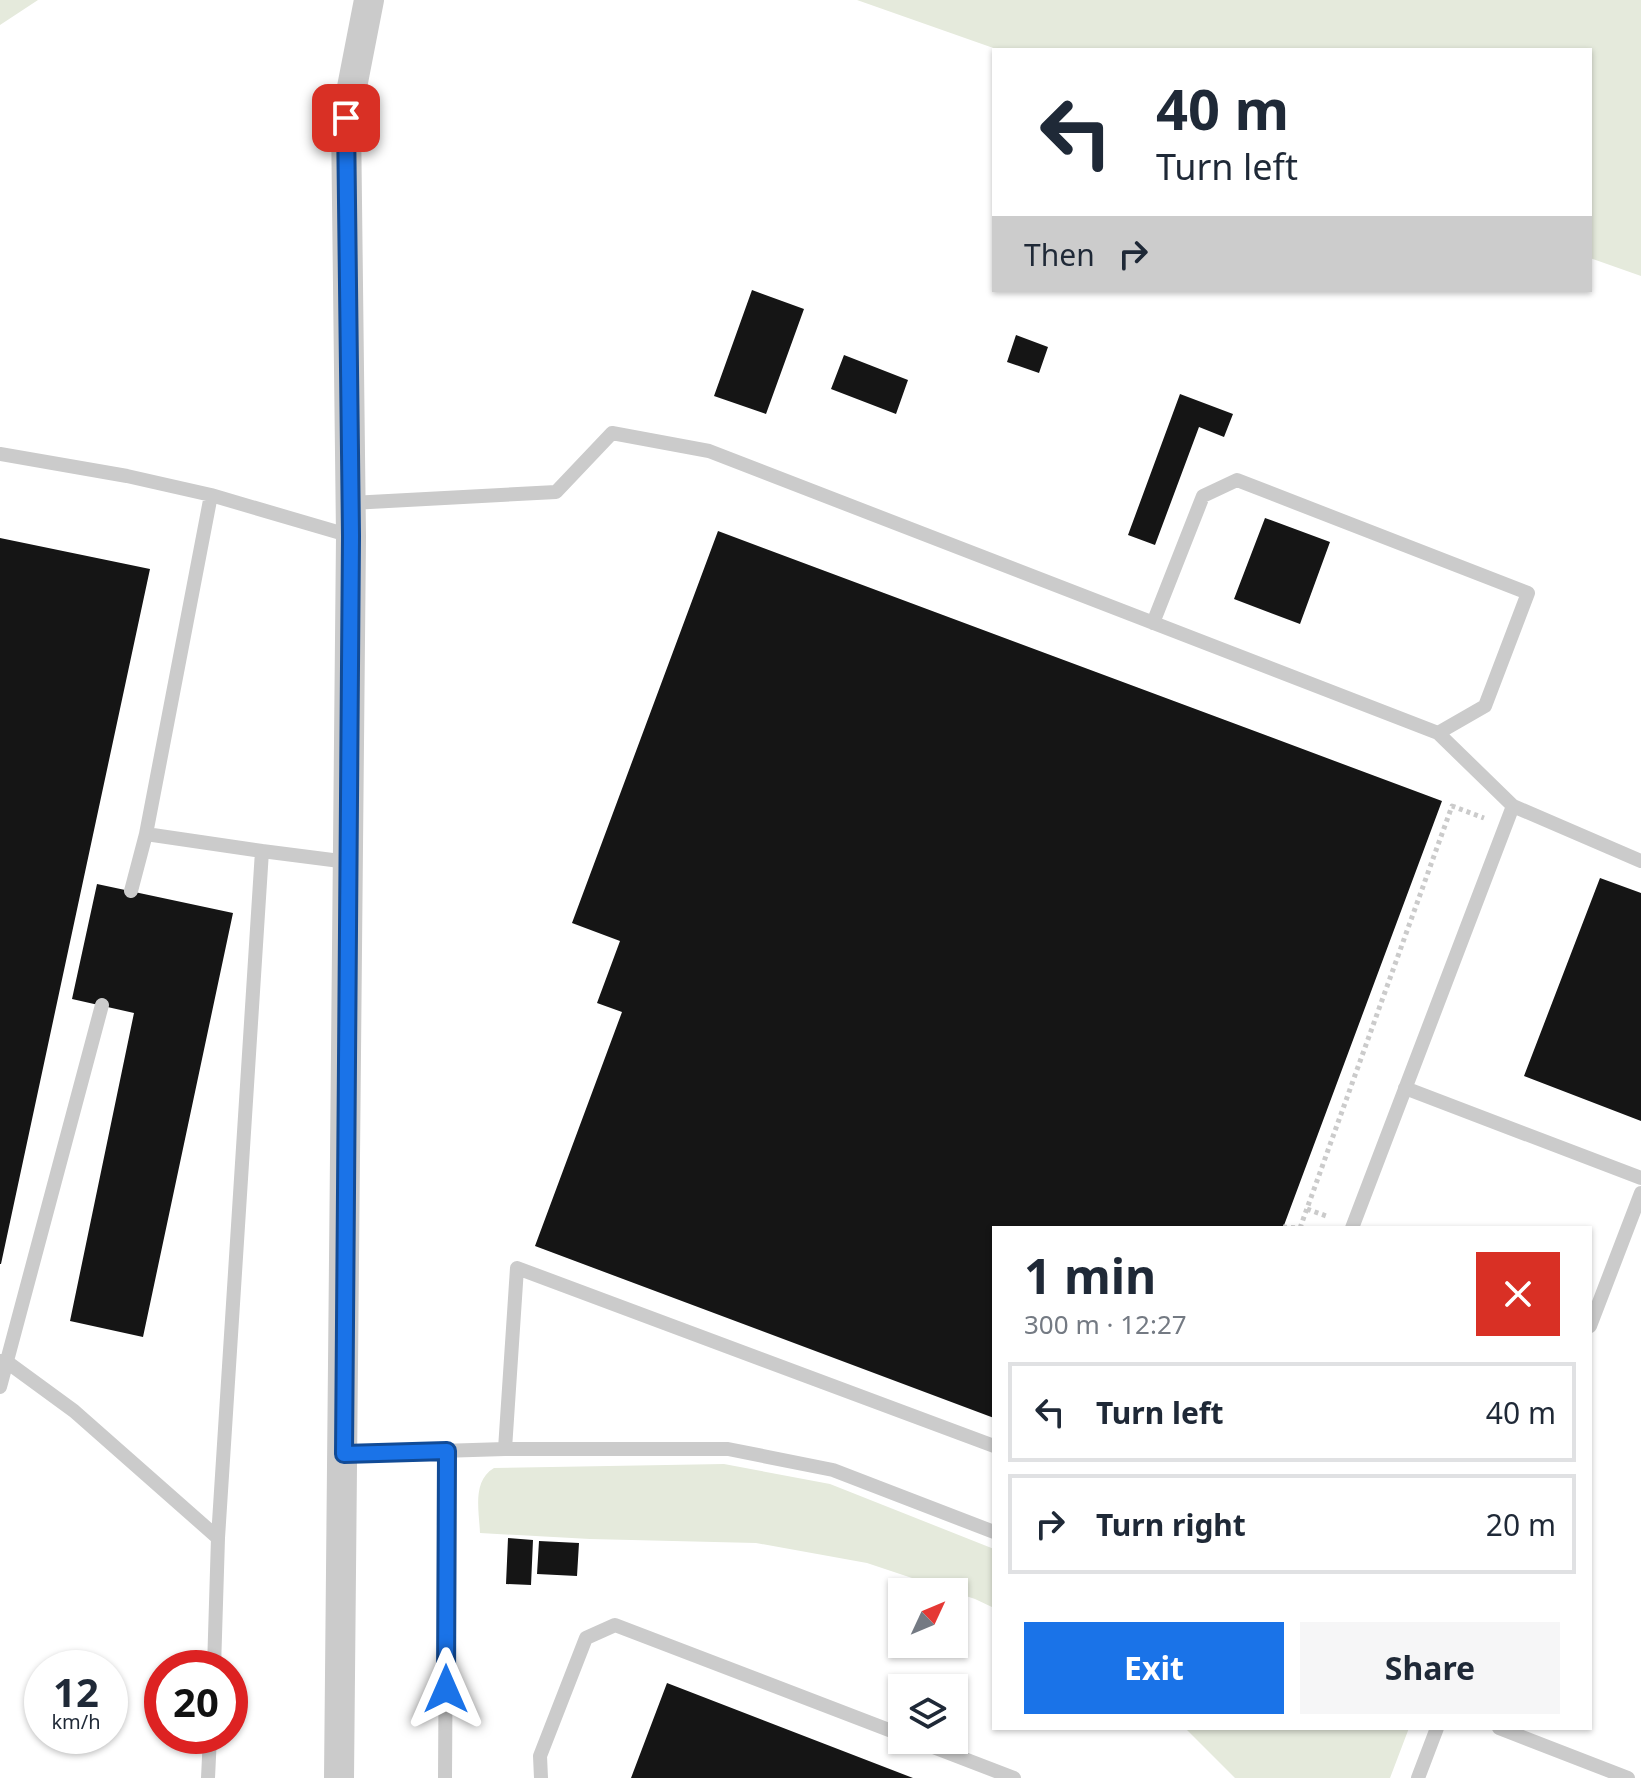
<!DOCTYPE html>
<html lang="en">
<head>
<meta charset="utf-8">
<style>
  :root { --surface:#fff; --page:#f6f6f7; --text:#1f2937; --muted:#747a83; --line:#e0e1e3; --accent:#1a73e8 }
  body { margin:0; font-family:"Noto Sans",sans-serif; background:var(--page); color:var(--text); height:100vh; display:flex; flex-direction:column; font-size:30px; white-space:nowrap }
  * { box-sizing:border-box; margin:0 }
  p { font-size:26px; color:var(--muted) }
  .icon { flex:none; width:44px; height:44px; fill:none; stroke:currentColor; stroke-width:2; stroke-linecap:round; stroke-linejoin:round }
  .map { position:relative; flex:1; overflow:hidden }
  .details { position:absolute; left:992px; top:1226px; width:600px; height:504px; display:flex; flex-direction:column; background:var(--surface); border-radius:0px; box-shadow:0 2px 6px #0004 }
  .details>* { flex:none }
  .guide { position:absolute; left:992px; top:48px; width:600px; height:244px; border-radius:0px; box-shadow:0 2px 6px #0004; background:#fff; color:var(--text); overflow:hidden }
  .needle { width:52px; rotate:46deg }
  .fabs { position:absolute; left:888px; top:1578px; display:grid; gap:16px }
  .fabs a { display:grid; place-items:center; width:80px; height:80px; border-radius:0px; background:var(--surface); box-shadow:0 2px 6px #0004; font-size:40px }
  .speed { position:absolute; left:24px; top:1650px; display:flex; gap:16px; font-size:40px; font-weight:700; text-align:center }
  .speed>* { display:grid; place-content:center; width:104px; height:104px; border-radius:50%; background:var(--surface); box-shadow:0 2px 6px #0004; line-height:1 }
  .speed small { font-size:20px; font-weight:400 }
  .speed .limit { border:12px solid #d22; background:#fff; color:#111 }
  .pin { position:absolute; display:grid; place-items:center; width:68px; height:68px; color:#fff; margin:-34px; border-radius:16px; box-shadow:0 4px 12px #0006 }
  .me { position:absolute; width:88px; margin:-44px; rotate:0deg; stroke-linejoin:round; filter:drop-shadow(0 0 6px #0008) }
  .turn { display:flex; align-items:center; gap:28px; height:168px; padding:0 32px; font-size:36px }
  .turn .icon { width:104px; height:104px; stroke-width:2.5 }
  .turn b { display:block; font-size:56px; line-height:68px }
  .then { display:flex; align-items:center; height:76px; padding:0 32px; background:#0003; gap:16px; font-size:30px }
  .round { display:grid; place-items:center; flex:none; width:84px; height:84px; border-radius:0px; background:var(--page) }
  .summary { display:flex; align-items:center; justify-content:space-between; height:136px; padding:0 32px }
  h1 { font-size:48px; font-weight:700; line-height:60px }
  .primary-button { display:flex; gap:16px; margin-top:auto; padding:16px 32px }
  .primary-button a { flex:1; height:92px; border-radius:0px; background:var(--accent); color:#fff; font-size:32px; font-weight:700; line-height:92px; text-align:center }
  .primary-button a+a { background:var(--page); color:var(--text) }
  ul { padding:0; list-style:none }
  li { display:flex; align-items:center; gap:24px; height:100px; margin:0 16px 12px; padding:0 16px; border:4px solid var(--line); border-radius:0px }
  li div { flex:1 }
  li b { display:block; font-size:30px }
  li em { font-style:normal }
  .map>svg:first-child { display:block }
  .green { fill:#e5eadc }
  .building { fill:#151515 }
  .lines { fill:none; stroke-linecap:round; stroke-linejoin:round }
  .path { stroke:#cbcbcb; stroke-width:5; stroke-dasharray:4 4; stroke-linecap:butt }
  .service { stroke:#cbcbcb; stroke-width:14 }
  .minor { stroke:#cbcbcb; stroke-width:30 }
  .route-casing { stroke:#114b97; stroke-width:20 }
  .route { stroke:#1a73e8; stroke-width:14 }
</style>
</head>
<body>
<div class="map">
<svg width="1641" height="1778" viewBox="0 0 1641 1778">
  <rect width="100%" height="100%" fill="#fff"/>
  <path class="green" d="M0,0H38L0,25Z
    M857,0H1641V276L1590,258V50H999Z
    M724,1464L830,1484L994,1549V1608L975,1599L867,1563L756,1543L590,1539L480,1533C479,1510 472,1481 494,1468Z
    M1185,1728H1409L1390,1778H1235Z"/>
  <path class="building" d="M752,290L804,309L766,414L714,396Z
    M1016,335L1048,347L1039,373L1007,362Z
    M844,355L908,380L896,414L831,389Z
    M1180,394L1233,414L1224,437L1199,427L1155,545L1128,535Z
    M1265,518L1330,542L1300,624L1234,599Z
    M718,531L1442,801L1283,1228H994V1418L535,1246L622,1012L597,1003L620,941L572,923Z
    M0,538L150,569L1,1264H0Z
    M1600,878L1641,893V1121L1524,1076Z
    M97,884L233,913L143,1337L70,1321L134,1013L72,999Z
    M508,1538L533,1540L531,1585L506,1584Z
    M539,1541L579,1543L577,1576L537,1574Z
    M667,1683L913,1778H631Z"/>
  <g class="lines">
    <path class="path" d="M1307,1209L1329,1217
      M1283,1227L1299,1228
      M1300,1228L1452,806L1484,818"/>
    <path class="service" d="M0,454L127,476L211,495L351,536
      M351,503L556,492L612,433L709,451L1438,733L1513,806L1641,861
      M1153,623L1203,496L1237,480L1528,593L1485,706L1438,733
      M146,834L211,495
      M262,851L348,862
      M131,891L146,834L262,851L218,1538L214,1668
      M1405,1088L1641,1178
      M1352,1228L1513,806
      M1590,1326L1641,1193
      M0,1361L7,1362L74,1411L218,1538
      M0,1387L102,1005
      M505,1449L517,1268L994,1446
      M344,1454L505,1449H728L833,1470L994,1532
      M1499,1728L1628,1778
      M915,1740L1014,1778
      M208,1778L210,1736
      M445,1778L447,1451
      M541,1778L540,1756L586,1638L615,1625L902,1735
      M1418,1778L1437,1728"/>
    <path class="minor" d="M339,1778L351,536L346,118L369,0"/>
  </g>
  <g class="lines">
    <defs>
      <path id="route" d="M346,118L351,536L344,1454L447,1451L446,1689"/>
    </defs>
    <use href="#route" class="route-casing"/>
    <use href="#route" class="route"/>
  </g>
</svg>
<div class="fabs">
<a><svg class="needle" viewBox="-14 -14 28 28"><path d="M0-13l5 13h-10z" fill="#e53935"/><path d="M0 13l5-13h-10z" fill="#747a83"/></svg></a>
<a><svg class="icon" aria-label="layers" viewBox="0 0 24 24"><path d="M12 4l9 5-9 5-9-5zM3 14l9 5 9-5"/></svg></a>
</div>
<div class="speed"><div>12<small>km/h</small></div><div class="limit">20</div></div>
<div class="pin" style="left:346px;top:118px;background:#d93025"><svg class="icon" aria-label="arrive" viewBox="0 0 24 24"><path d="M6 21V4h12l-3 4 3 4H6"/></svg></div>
<svg class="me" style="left:446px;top:1689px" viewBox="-20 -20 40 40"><path d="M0-17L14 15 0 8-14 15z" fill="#1a73e8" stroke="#fff" stroke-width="4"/></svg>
<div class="guide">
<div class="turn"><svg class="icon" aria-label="left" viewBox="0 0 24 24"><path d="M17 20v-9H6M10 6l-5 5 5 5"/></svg><div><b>40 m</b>Turn left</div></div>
<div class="then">Then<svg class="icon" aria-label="right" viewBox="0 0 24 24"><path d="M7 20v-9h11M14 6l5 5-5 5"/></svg></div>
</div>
<section class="details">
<div class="summary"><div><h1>1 min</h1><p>300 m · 12:27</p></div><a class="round" style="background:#d93025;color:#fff"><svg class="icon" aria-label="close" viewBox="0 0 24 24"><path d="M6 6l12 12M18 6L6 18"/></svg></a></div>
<ul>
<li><svg class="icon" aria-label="left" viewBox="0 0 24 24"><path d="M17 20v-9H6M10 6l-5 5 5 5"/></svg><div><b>Turn left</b></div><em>40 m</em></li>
<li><svg class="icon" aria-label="right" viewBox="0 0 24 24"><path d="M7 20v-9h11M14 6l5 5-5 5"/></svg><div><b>Turn right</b></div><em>20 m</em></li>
</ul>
<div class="primary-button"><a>Exit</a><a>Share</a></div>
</section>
</div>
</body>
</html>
